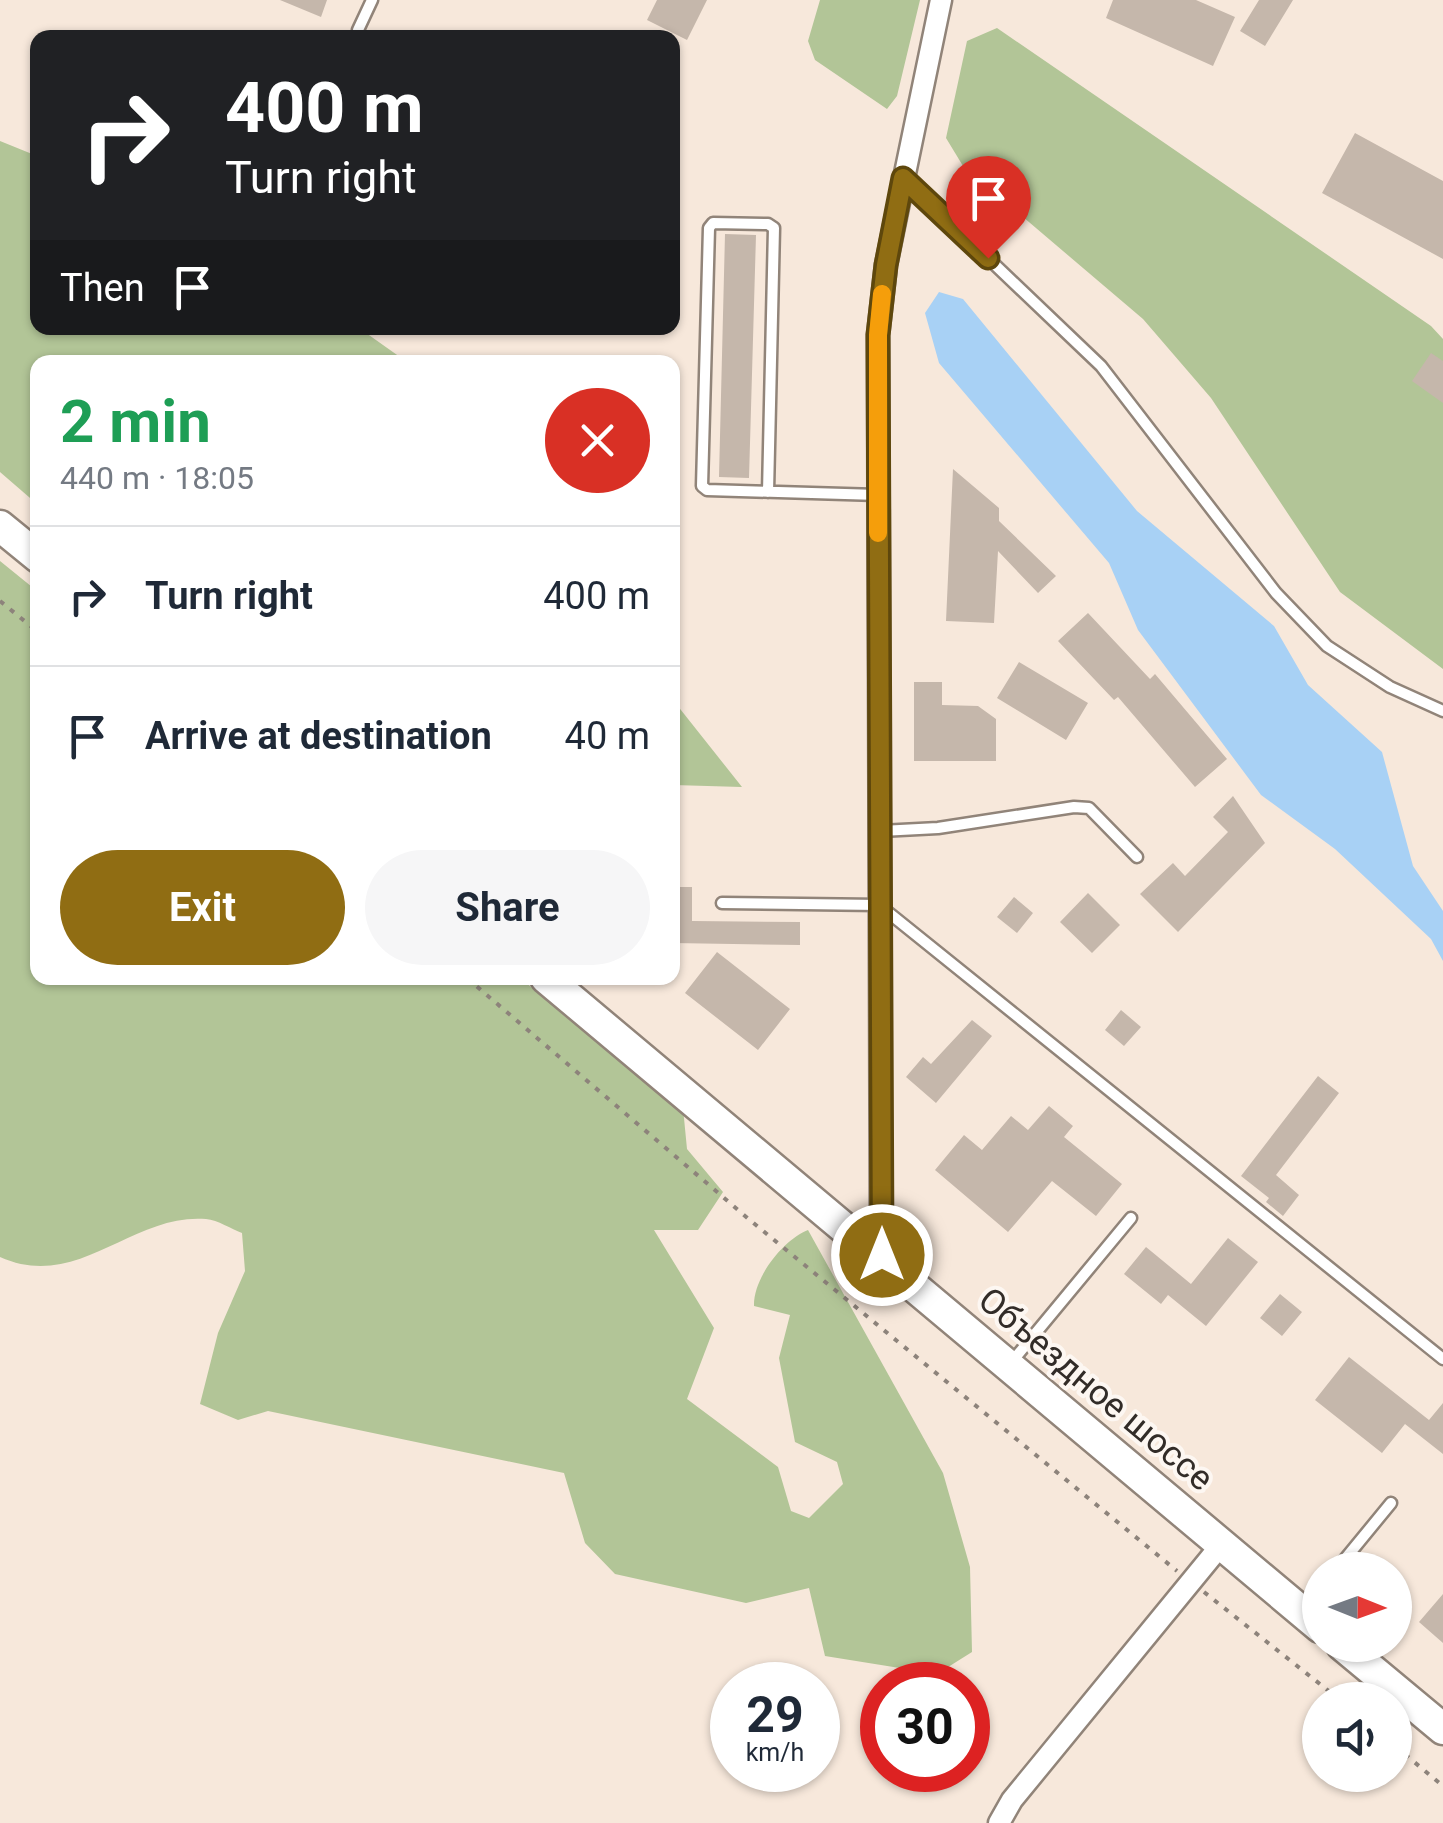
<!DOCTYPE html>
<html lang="en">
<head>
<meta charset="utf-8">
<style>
  :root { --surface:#fff; --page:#f6f6f7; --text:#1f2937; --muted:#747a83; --line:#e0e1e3; --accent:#906d13 }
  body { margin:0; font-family:Roboto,sans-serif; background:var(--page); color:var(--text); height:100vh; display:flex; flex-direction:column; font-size:38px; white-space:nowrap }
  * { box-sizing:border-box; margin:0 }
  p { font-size:32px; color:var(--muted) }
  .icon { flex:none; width:55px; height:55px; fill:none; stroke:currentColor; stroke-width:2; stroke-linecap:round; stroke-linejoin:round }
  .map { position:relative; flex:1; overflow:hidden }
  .details { position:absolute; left:30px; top:355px; width:650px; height:630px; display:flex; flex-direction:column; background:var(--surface); border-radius:20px; box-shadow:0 2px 8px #0004 }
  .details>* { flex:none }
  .banner { position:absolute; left:30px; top:30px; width:650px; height:305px; border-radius:20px; box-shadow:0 2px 8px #0004; background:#202124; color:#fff; overflow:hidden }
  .needle { width:65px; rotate:91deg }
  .controls { position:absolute; left:1302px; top:1552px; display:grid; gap:20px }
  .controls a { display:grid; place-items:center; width:110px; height:110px; border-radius:50%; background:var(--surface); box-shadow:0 2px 8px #0004; font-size:50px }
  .speed { position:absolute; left:710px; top:1662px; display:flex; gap:20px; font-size:50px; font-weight:700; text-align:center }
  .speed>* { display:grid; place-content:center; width:130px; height:130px; border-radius:50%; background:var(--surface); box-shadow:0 2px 8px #0004; line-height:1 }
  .speed small { font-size:25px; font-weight:400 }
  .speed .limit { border:15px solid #d22; background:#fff; color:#111 }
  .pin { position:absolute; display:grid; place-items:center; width:85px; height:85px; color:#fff; margin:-102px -42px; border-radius:50% 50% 50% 0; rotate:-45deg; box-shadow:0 0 10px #0007 }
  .pin .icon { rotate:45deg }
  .me { position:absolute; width:110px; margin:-55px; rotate:0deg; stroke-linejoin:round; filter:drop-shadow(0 0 8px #0008) }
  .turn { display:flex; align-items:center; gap:35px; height:210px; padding:0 30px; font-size:45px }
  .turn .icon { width:130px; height:130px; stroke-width:2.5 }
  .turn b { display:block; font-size:70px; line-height:85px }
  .then { display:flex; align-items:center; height:95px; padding:0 30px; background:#0003; gap:20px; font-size:38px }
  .round { display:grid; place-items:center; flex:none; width:105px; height:105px; border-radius:52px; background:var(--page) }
  .head { display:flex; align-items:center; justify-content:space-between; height:170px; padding:0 30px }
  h1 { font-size:60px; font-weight:700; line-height:75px; color:#1e9e55 }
  .action { display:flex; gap:20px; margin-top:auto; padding:20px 30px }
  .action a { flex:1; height:115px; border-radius:60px; background:var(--accent); color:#fff; font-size:40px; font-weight:700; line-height:115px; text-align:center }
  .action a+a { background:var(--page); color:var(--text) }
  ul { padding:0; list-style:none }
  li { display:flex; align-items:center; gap:30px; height:140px; padding:0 30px; border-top:2px solid var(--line) }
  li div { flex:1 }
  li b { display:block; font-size:38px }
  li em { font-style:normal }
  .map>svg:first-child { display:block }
  .forest { fill:#b2c597 }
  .water { fill:#a8d1f5 }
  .building { fill:#c5b7ab }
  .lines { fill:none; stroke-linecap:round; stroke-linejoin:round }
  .service-casing { stroke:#918479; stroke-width:15 }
  .minor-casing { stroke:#918479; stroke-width:25 }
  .secondary-casing { stroke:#918479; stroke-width:35 }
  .path { stroke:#8d837b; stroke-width:4; stroke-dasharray:5 8; stroke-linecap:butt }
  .service { stroke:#fff; stroke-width:10 }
  .minor { stroke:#fff; stroke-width:20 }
  .secondary { stroke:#fff; stroke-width:30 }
  .route-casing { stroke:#5e470c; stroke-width:25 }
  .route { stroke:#906d13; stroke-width:18 }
  .slow { stroke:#f59e0b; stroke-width:18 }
  .labels { text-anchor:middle; stroke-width:8; stroke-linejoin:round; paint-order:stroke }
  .street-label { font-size:35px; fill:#322c28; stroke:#fdf7f2 }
</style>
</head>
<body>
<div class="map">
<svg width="1443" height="1823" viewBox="0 0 1443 1823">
  <rect width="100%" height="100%" fill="#f7e8db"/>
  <path class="forest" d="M820,0H920L897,96L887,109L815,60L808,41Z
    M997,28L1431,326L1443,339V669L1340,592L1211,398L1143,319L963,166L946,138L967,41Z
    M0,141L37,156L38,328H359L407,362H38L37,504L0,472Z
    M0,561L37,591L38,978H520L683,1108L687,1149L723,1192L698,1230H654L714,1328L687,1399L778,1467L791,1511L809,1518L843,1484L837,1462L795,1442L779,1358L790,1315L754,1306C753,1278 783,1240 808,1230L943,1473L970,1567L972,1652L937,1674L825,1656L809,1588L746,1603L615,1574L585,1543L564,1473L268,1411L238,1420L200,1404L218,1333L245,1271L242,1233C231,1229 218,1220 206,1219C131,1213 78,1292 0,1257Z
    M672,700H673L742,787L673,785Z"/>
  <path class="water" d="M939,292L963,299L1137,511L1274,626L1308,685L1382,752L1413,866L1443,911V961L1431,939L1335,849L1261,795L1138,630L1109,563L939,363L925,313Z"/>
  <path class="building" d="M280,0H327L321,17Z
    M657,0H707L687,40L647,20Z
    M1113,0H1196L1235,17L1213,66L1106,18Z
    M1259,0H1293L1265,46L1240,31Z
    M1355,133L1443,181V259L1322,193Z
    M725,234L756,235L749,478L719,477Z
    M1431,353L1443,361V403L1412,381Z
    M953,469L999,508V521L1056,576L1038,593L998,551L994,623L946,621Z
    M1088,613L1150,679L1155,674L1227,759L1195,787L1118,697L1114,700L1058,641Z
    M1019,662L1088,703L1066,740L997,698Z
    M914,682H942V705L978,706L996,719V761H914Z
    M1233,796L1265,843L1178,932L1140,894L1173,863L1185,876L1228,832L1213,817Z
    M672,887H692V921L800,922V945L672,943Z
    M1088,893L1120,925L1092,953L1060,922Z
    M1014,897L1033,913L1017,933L997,917Z
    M717,952L790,1009L758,1050L685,993Z
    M1121,1010L1141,1027L1124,1046L1105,1030Z
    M972,1020L992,1036L936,1103L906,1077L923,1057L931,1064Z
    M1318,1076L1339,1093L1276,1175L1299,1195L1283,1216L1266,1202L1269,1198L1241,1176Z
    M1049,1106L1073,1126L1064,1137L1122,1184L1096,1216L1052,1181L1008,1232L935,1170L964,1135L982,1150L1011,1116L1028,1130Z
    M1228,1238L1258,1262L1206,1326L1168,1295L1161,1304L1124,1274L1146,1247L1191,1284Z
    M1280,1294L1302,1312L1282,1336L1260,1318Z
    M1349,1357L1429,1420L1443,1403V1454L1405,1424L1382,1453L1315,1400Z
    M1443,1594V1643L1419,1622Z"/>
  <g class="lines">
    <defs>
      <path id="service" d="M358,30L372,0
        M904,178L1101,366L1276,593L1327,646L1390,687L1443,711
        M768,492L774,228L768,224L713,223L709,228L702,486L707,490L878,495
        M881,831L938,828L1074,807L1089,808L1137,857
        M722,903L879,905L1443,1359
        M1010,1364L1131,1218
        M1336,1570L1391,1503
        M1306,1608L1320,1590"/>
      <path id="minor" d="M881,1255L878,335L886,265L941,0
        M999,1823L1012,1800L1221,1545"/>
      <path id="secondary" d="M0,526L38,557
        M546,978L1320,1627
        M1342,1645L1443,1729"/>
    </defs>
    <use href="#service" class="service-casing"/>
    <use href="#minor" class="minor-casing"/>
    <use href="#secondary" class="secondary-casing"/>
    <path class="path" d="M0,601L38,632
      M467,978L751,1221L1177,1571
      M1204,1592L1340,1700
      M1395,1746L1443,1786"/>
    <use href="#service" class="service"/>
    <use href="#minor" class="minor"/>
    <use href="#secondary" class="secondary"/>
  </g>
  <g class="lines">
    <defs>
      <path id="route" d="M882,1255L878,335L886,265L903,178L988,258"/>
    </defs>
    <use href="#route" class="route-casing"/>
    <use href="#route" class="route"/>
    <path class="slow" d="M878,533V335L882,294"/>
  </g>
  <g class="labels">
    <g class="street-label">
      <text transform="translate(1096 1389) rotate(40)" y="12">Объездное шоссе</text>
    </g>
  </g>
</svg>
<div class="controls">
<a><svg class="needle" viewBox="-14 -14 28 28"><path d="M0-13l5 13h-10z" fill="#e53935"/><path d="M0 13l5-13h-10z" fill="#747a83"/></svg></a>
<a><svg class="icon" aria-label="sound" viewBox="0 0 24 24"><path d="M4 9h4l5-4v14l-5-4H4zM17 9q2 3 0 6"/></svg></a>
</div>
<div class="speed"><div>29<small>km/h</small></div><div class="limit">30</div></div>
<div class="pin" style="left:988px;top:258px;background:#d93025"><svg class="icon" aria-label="arrive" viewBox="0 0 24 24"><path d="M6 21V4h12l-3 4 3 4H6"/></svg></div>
<svg class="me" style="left:882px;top:1255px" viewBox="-20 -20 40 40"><circle r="17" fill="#906d13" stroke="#fff" stroke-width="3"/><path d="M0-11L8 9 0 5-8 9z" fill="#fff"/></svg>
<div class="banner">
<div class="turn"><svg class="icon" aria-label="right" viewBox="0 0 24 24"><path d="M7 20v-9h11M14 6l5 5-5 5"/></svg><div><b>400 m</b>Turn right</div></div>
<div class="then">Then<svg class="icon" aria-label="arrive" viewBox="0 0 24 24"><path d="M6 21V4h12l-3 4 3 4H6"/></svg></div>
</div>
<section class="details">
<div class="head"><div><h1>2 min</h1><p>440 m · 18:05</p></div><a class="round" style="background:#d93025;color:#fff"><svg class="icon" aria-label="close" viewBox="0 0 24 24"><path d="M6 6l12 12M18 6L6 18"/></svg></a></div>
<ul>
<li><svg class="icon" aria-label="right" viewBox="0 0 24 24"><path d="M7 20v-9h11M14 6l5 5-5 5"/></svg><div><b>Turn right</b></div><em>400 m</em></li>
<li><svg class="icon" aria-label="arrive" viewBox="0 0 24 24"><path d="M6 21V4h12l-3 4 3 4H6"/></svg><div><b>Arrive at destination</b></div><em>40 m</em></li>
</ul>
<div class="action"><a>Exit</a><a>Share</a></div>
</section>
</div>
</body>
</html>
